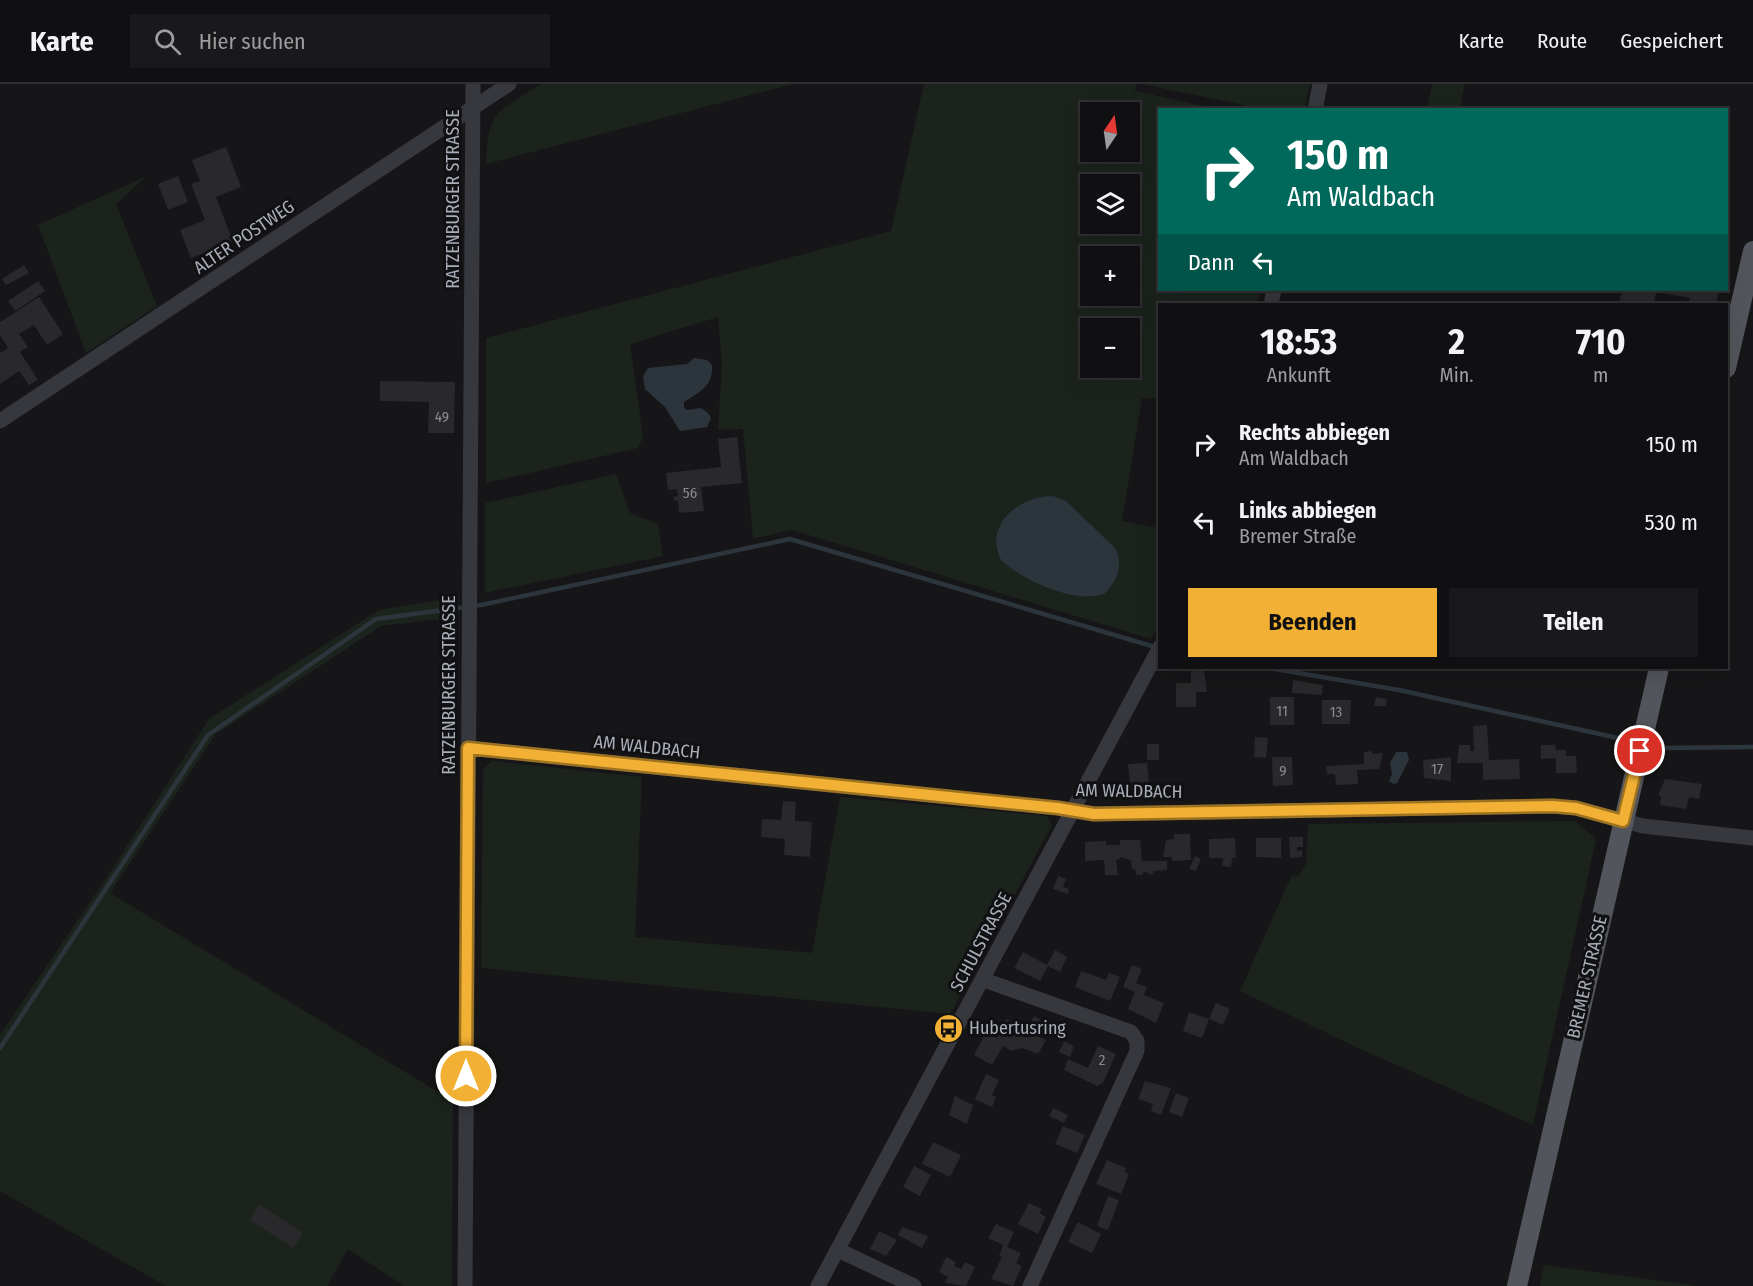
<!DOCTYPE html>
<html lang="de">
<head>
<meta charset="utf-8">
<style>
  :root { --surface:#101012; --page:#19191b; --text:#f1f3f6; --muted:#9c9d9f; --line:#303032; --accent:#f2b134 }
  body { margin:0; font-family:"Fira Sans Condensed",sans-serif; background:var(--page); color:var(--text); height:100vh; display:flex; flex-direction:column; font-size:22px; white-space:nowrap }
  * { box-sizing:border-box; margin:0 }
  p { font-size:20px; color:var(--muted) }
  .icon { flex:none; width:33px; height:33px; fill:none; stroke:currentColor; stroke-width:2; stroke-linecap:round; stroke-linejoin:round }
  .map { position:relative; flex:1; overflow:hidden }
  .side { position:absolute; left:1158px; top:219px; width:570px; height:366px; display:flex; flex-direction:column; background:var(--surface); border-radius:0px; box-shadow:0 6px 24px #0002,0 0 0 2px var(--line) }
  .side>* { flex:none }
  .banner { position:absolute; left:1158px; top:24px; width:570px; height:183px; border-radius:0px; box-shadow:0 6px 24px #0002,0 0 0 2px var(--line); background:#00695c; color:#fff; overflow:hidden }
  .needle { width:39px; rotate:13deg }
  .controls { position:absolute; left:1080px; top:18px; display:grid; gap:12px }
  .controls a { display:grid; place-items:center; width:60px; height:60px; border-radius:0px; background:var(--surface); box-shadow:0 6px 24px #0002,0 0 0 2px var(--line); font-size:30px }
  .pin { position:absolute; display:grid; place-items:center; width:51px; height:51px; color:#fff; margin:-26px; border:3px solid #fff; border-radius:50%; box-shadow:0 2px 6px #0007 }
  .me { position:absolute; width:66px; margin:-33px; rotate:0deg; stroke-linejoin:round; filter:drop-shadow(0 0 4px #0008) }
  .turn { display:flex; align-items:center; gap:21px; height:126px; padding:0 30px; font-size:27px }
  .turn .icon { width:78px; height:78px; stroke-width:2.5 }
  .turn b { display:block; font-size:42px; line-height:51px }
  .then { display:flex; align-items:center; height:57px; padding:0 30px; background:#0003; gap:12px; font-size:22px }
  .eta { display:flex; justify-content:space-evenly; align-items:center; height:102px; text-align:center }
  .eta b { font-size:36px; font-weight:700; line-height:42px }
  .action { display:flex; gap:12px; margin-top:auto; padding:12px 30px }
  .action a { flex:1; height:69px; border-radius:0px; background:var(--accent); color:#111; font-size:24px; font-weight:700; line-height:69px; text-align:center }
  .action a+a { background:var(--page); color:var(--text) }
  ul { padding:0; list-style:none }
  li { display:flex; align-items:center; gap:18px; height:78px; padding:0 30px }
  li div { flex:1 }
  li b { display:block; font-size:22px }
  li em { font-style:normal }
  header { display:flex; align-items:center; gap:36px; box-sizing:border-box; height:84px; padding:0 30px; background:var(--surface); border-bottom:2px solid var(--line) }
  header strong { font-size:28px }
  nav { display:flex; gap:33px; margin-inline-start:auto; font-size:21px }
  .search { width:420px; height:54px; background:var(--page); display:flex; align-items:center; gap:15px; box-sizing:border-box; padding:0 21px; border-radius:0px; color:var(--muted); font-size:22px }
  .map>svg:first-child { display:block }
  .green { fill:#1c231d; fill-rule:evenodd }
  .water { fill:#2c353c }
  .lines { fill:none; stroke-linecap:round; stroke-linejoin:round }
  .stream { stroke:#2c353c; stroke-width:4.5 }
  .building { fill:#29292c }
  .minor { stroke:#37383d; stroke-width:15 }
  .major { stroke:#53555c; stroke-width:20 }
  .route-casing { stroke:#9d7322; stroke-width:15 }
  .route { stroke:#f2b134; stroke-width:10 }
  .labels { text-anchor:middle; stroke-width:6; stroke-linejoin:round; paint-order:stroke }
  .number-label { font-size:15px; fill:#888b94 }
  .street-label { font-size:18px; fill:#a8adb8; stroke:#111113 }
  .poi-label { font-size:18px; fill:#a8adb8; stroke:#111113; text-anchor:start }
</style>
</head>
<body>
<header>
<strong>Karte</strong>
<div class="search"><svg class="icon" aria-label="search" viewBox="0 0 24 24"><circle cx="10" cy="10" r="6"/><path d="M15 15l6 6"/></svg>Hier suchen</div>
<nav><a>Karte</a><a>Route</a><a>Gespeichert</a></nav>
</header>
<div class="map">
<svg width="1753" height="1202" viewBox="0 0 1753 1202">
  <rect width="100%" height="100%" fill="#161618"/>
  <path class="green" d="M541,0H793L486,80C488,24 497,29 541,0Z
    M924,0H1136L1135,7L1218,25L1160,26V206H1261L1257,220H1160L1159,314H1142L1122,437L1159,444V540L1151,555L792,446L753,454L743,345L718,346L722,282L718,233L630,260L643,353L638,364L486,399V254L891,147ZM1090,28H1130V68H1090ZM1090,100H1130V140H1090ZM1090,172H1130V212H1090ZM1090,244H1130V284H1090Z
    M1141,0H1310L1304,25H1263Z
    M1432,0H1465L1460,25H1427Z
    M147,92L116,120L157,222L86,269L38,141Z
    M616,390L630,429L658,440L663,472L485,509V419Z
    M459,513L457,533L381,542L216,650L110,809L453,1017L452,1202H404L348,1165L327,1202H166L0,1107V951L107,793L209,635L379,526Z
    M492,677L642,693L635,853L812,869L840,713L1047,732L1052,741L950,930L481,884L483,685Z
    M1575,737L1596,755L1533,1041L1356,963L1240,907L1292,791L1298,792L1306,780L1308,740Z
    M1544,1181L1698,1202H1540Z"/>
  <path class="water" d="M694,274L707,276L712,281C714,302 698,309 684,318V324L687,326L701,324L708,329L711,334L707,343L680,347L665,323L645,305L643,292L648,284L687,280Z
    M1053,412L1066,417L1115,464C1124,479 1117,499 1104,510C1074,520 1024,497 1001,476C983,440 1020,412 1053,412Z
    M1396,668H1407L1409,676L1397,699L1393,700L1389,697L1392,690L1390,679Z"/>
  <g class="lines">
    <path class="stream" d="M1268,584L1399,606L1636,658
      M1647,661L1661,664L1753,663
      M0,964L208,651L376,535L481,521L790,455L1155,563"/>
  </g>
  <path class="building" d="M226,63L241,103L216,113L233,158L191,174L180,146L205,136L191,100L200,97L192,76Z
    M178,92L188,118L168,126L158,100Z
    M24,181L29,189L6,201L2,195Z
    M38,197L45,207L15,227L8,217Z
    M1622,206L1656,207L1719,206L1716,220H1688L1690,214L1656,208L1654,220H1619Z
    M39,213L63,250L47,261L34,241L19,250L28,263L20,268L38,296L29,301L19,287L0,300V269L8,264L0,251V238Z
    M380,297L455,298L454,349H428L429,318L380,317Z
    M737,353L742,399L701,403L704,427L679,429L678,416L674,417V413L678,412L677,405L668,406L666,389L721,383L718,355Z
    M1191,586H1204L1207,608H1196V623H1176V599H1191Z
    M1293,596L1323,601L1322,611L1292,609Z
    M1270,613H1294V641H1270Z
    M1376,613L1387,615L1386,622H1374Z
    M1322,616H1351L1350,640H1322Z
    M1487,641L1489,676L1519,675L1520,695L1483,696V679H1457L1459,661H1470V667H1474L1473,642Z
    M1255,653L1268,654L1266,674L1254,673Z
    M1147,660H1159V676H1147Z
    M1541,661H1555L1556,666H1566V672H1576L1577,689H1556V674L1541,675Z
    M1372,667V670L1383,669L1379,685L1357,686L1358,700L1336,701L1335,690H1327L1326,682L1364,680V668Z
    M1272,673H1292L1293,701L1273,702Z
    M1451,673V697L1424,694L1423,676Z
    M1147,679L1149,699H1130L1128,680Z
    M1665,695L1702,700L1699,715L1689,713L1686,725L1660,721L1661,712L1658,711Z
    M783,717L796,718L795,737L812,738L810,773L784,771L785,755L761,753L762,735L781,736Z
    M1174,750H1190L1191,776L1172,777V773H1163L1166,756L1174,755Z
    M1289,753H1303V763H1297V767L1302,766V773L1290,774Z
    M1235,754L1236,774H1232L1231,783L1222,782L1223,774H1209V755Z
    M1256,754H1281V774L1256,773Z
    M1120,756H1140L1142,777H1167V786L1154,787L1152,791L1144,787L1142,791H1136L1135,785H1132L1131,776L1120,773V775L1116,776L1118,791H1105L1104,776L1085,777V758L1106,757V761H1120Z
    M1195,772L1201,775L1196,787L1189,785Z
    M1058,792L1066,795L1063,803L1069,805L1068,810L1053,805Z
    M1055,866L1067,873L1060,888L1048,882L1040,897L1014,884L1023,868L1047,881Z
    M1132,881L1142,885L1136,899L1147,903L1144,911L1164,919L1156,939L1128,925L1135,908L1123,903Z
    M1081,887L1106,896L1109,889L1120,893L1110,917L1075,903Z
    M1216,919L1230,925L1223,941L1209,935Z
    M1189,928L1209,935L1202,954L1183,947Z
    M1034,932L1045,939L1038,952L1046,956L1038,970L1022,964L1011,967L1003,962L992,981L974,971L986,948L997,954L1006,935L1027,945Z
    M1064,957L1074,962L1070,973L1059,968Z
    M1098,962L1116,970L1103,999L1097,1002L1064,986L1068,975L1088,984Z
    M986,990L999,996L992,1011L996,1013L992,1023L975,1015Z
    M1145,997L1171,1004L1161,1031L1151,1027L1153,1020L1138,1015Z
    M1176,1009L1189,1014L1182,1033L1169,1028Z
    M955,1012L973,1021L967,1040L949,1031Z
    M1053,1024L1068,1031L1064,1039L1049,1032Z
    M1063,1042L1085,1051L1077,1069L1055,1060Z
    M933,1058L961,1071L950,1093L922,1080Z
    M1107,1076L1126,1084L1124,1088L1129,1090L1121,1110L1096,1100Z
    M914,1082L931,1091L920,1112L903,1103Z
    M1108,1112L1119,1116L1108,1146L1097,1142Z
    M1029,1119L1042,1125L1039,1129L1046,1133L1038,1150L1018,1140Z
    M259,1120L303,1149L293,1164L250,1136Z
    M1078,1138L1101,1150L1092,1169L1068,1158Z
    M996,1140L1014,1148L1007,1163L1021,1169L1016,1179L1022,1182L1013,1202L991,1195L1002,1173L999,1172L1003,1161L988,1154Z
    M902,1143L928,1152L922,1164L898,1151Z
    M879,1147L897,1156L886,1172L870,1165Z
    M946,1173L956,1178L954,1182L961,1185L965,1178L975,1183L966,1202L945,1199L948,1193L939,1188Z"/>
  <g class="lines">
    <path class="minor" d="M1315,26L1320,0
      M1271,220L1274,206
      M0,337L509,0
      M468,664L1058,724L1094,730L1553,722L1576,724L1643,742L1753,754
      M984,896L1131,948L1137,957V967L1030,1202
      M838,1166L914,1202
      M465,1202L473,0
      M818,1202L1160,563"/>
    <path class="major" d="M1726,284L1753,167
      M1517,1202L1659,584"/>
  </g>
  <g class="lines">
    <defs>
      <path id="route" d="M466,992L468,664L1058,724L1094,730L1553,722L1576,724L1623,737L1640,667"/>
    </defs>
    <use href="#route" class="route-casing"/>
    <use href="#route" class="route"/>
  </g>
  <defs>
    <symbol id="bus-disc" viewBox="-11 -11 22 22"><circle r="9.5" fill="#f2b134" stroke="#111113"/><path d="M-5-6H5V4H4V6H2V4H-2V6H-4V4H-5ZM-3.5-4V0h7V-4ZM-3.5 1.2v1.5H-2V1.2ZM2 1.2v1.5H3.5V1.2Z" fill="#111"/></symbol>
  </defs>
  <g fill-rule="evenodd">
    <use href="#bus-disc" x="932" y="928" width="33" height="33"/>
  </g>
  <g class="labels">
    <g class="number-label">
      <text x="442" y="338">49</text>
      <text x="690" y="414">56</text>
      <text x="1282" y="632">11</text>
      <text x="1336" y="633">13</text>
      <text x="1437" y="690">17</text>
      <text x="1283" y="692">9</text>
      <text x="1102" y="981">2</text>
    </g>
    <g class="street-label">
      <text transform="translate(453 115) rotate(-90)" y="6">RATZENBURGER STRASSE</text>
      <text transform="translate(244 153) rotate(-34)" y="6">ALTER POSTWEG</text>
      <text transform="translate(449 601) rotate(-90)" y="6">RATZENBURGER STRASSE</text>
      <text transform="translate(647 663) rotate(6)" y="6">AM WALDBACH</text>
      <text transform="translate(1129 707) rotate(1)" y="6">AM WALDBACH</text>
      <text transform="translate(981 858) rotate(-62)" y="6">SCHULSTRASSE</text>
      <text transform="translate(1587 893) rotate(-77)" y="6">BREMER STRASSE</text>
    </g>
    <g class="poi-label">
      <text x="969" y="950">Hubertusring</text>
    </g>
  </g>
</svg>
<div class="controls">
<a><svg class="needle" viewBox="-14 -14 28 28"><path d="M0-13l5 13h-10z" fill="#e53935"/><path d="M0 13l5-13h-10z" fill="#9c9d9f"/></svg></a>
<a><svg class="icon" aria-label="layers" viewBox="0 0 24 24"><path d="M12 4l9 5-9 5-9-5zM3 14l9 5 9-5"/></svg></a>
<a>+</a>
<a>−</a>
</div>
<div class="pin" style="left:1640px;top:667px;background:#d93025"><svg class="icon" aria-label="arrive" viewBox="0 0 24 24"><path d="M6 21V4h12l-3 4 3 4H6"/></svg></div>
<svg class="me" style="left:466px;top:992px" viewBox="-20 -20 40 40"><circle r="17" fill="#f2b134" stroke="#fff" stroke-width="3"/><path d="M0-11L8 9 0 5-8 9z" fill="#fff"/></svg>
<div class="banner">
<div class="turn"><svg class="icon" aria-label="right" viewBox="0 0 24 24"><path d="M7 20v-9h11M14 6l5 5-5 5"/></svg><div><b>150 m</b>Am Waldbach</div></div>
<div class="then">Dann<svg class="icon" aria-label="left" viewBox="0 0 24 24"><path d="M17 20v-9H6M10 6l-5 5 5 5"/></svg></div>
</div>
<section class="side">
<div class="eta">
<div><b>18:53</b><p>Ankunft</p></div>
<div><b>2</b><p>Min.</p></div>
<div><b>710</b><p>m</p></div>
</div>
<ul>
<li><svg class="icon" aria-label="right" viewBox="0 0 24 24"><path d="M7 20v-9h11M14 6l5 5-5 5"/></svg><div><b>Rechts abbiegen</b><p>Am Waldbach</p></div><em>150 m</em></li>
<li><svg class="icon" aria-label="left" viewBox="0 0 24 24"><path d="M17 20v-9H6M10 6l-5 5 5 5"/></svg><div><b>Links abbiegen</b><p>Bremer Straße</p></div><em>530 m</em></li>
</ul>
<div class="action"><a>Beenden</a><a>Teilen</a></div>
</section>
</div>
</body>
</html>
